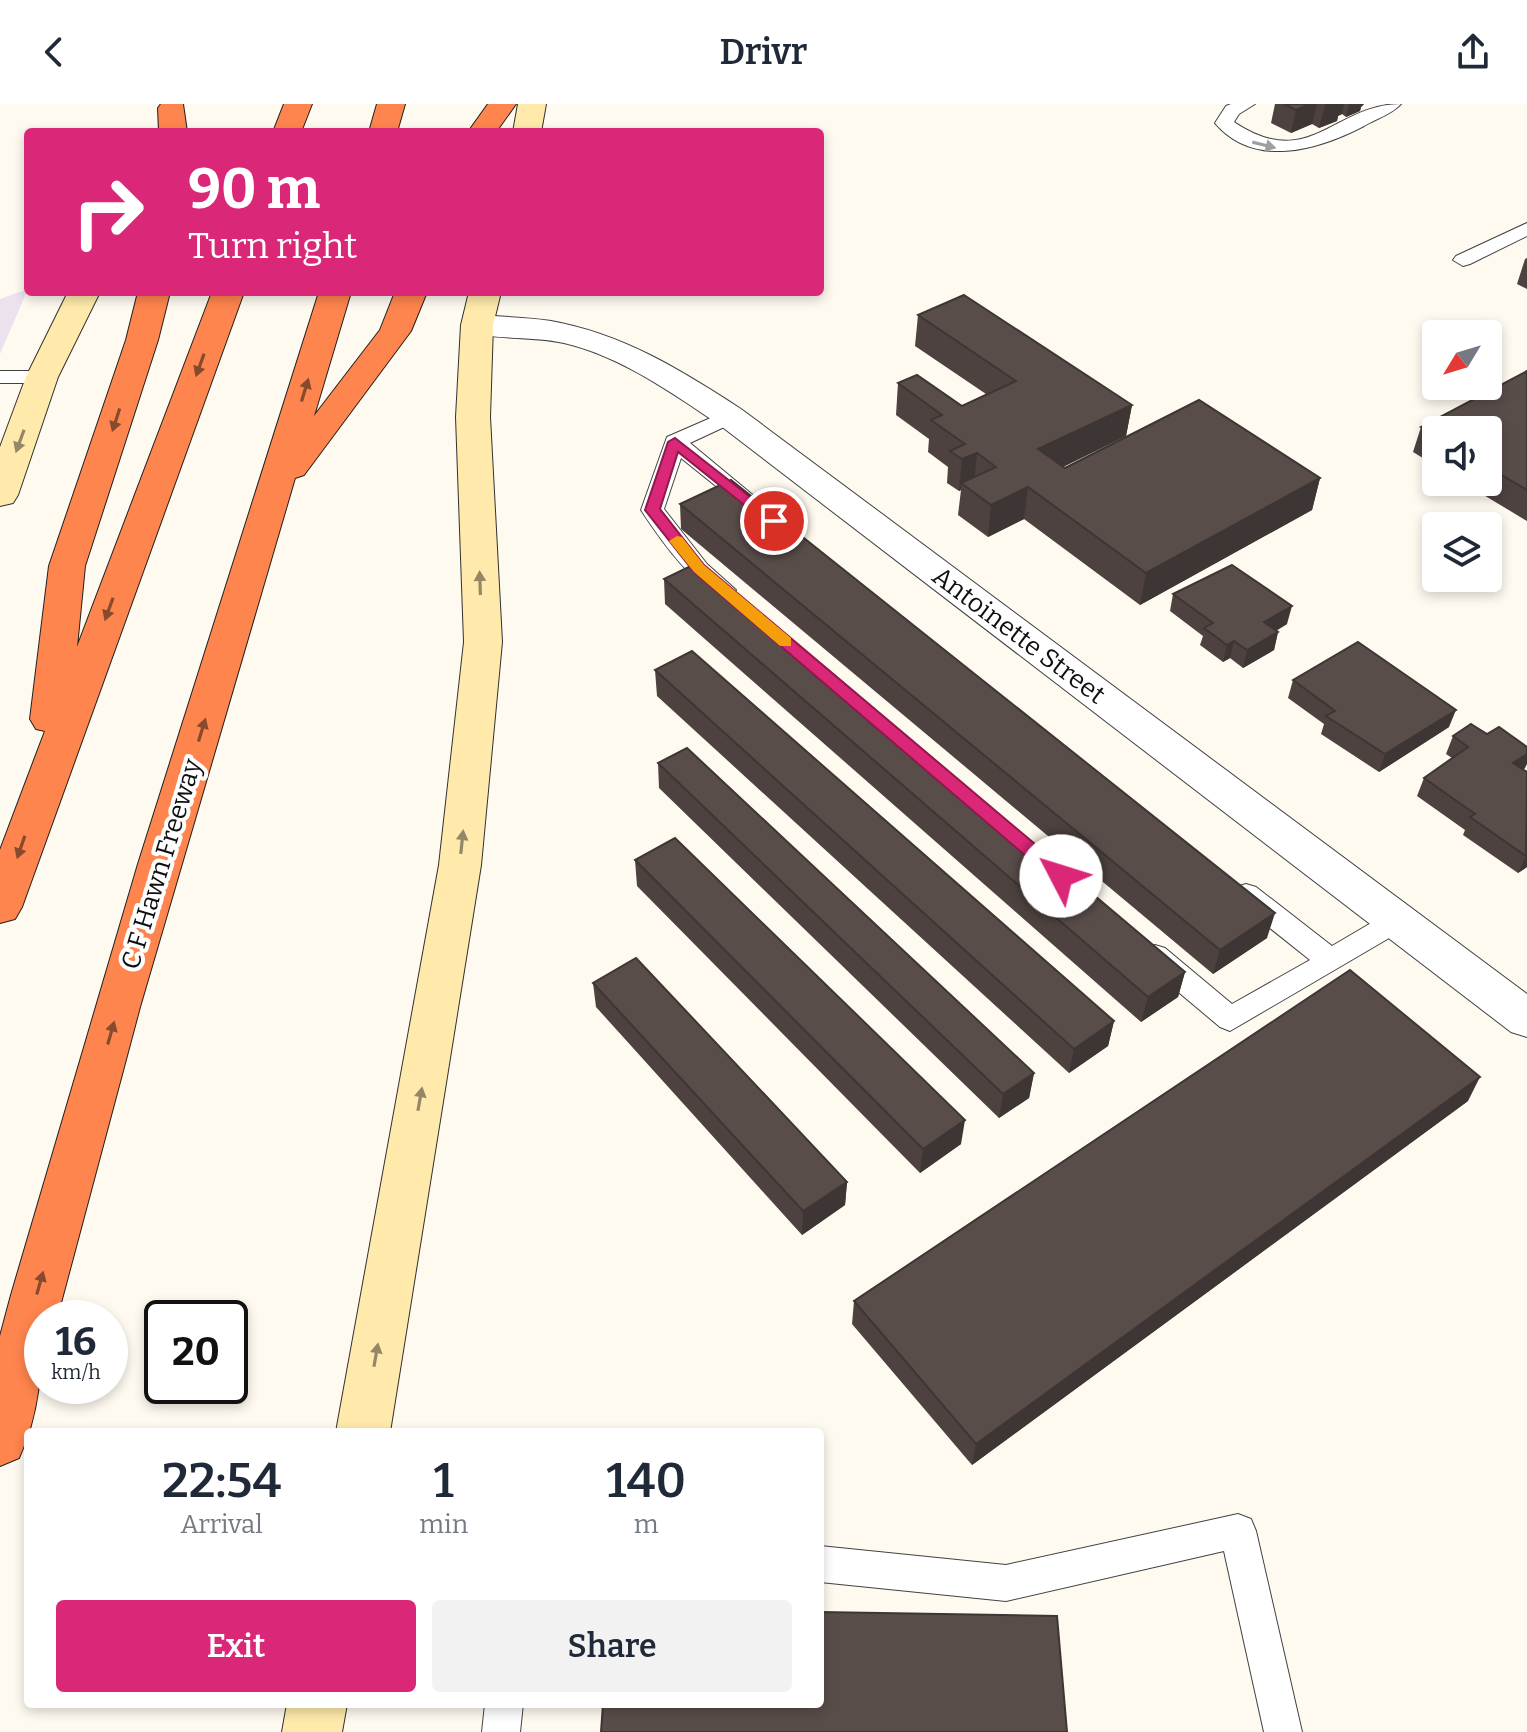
<!DOCTYPE html>
<html lang="en">
<head>
<meta charset="utf-8">
<style>
  :root { --surface:#fff; --page:#f2f2f3; --text:#1f2937; --muted:#747a83; --accent:#db2777 }
  body { margin:0; font-family:Bitter,serif; background:var(--page); color:var(--text); height:100vh; display:flex; flex-direction:column; font-size:30px; white-space:nowrap }
  * { box-sizing:border-box; margin:0 }
  p { font-size:26px; color:var(--muted) }
  .icon { flex:none; width:44px; height:44px; fill:none; stroke:currentColor; stroke-width:2; stroke-linecap:round; stroke-linejoin:round }
  .map { position:relative; flex:1; overflow:hidden }
  .details { position:absolute; left:24px; top:1324px; width:800px; height:280px; display:flex; flex-direction:column; background:var(--surface); border-radius:8px; box-shadow:0 4px 12px #0003 }
  .details>* { flex:none }
  .guide { position:absolute; left:24px; top:24px; width:800px; height:168px; border-radius:8px; box-shadow:0 4px 12px #0003; background:#db2777; color:#fff; overflow:hidden }
  .needle { width:52px; rotate:232deg }
  .tools { position:absolute; left:1422px; top:216px; display:grid; gap:16px }
  .tools a { display:grid; place-items:center; width:80px; height:80px; border-radius:8px; background:var(--surface); box-shadow:0 4px 12px #0003; font-size:40px }
  .speed { position:absolute; left:24px; top:1196px; display:flex; gap:16px; font-size:40px; font-weight:700; text-align:center }
  .speed>* { display:grid; place-content:center; width:104px; height:104px; border-radius:50%; background:var(--surface); box-shadow:0 4px 12px #0003; line-height:1 }
  .speed small { font-size:20px; font-weight:400 }
  .speed .limit { border:4px solid #111; border-radius:12px; background:#fff; color:#111 }
  .pin { position:absolute; display:grid; place-items:center; width:68px; height:68px; color:#fff; margin:-34px; border:4px solid #fff; border-radius:50%; box-shadow:0 2px 8px #0007 }
  .me { position:absolute; width:88px; margin:-44px; rotate:310deg; stroke-linejoin:round; filter:drop-shadow(0 0 6px #0008) }
  .turn { display:flex; align-items:center; gap:28px; height:168px; padding:0 32px; font-size:36px }
  .turn .icon { width:104px; height:104px; stroke-width:2.5 }
  .turn b { display:block; font-size:56px; line-height:68px }
  .eta { display:flex; justify-content:space-evenly; align-items:center; height:136px; text-align:center }
  .eta b { font-size:48px; font-weight:600; line-height:56px }
  .cta { display:flex; gap:16px; margin-top:auto; padding:16px 32px }
  .cta a { flex:1; height:92px; border-radius:8px; background:var(--accent); color:#fff; font-size:32px; font-weight:600; line-height:92px; text-align:center }
  .cta a+a { background:var(--page); color:var(--text) }
  header { display:flex; justify-content:space-between; align-items:center; height:104px; padding:0 32px; background:var(--surface); font-size:36px; font-weight:600 }
  .map>svg:first-child { display:block }
  .industrial { fill:#ebe2ee }
  .lines { fill:none; stroke-linecap:round; stroke-linejoin:round }
  .service-casing { stroke:#424242; stroke-width:2 }
  .minor-casing { stroke:#424242; stroke-width:2 }
  .secondary-casing { stroke:#313131; stroke-width:2 }
  .motorway-casing { stroke:#202020; stroke-width:2 }
  .service { fill:#fff; fill-rule:evenodd }
  .minor { fill:#fff; fill-rule:evenodd }
  .secondary { fill:#ffeaab; fill-rule:evenodd }
  .motorway { fill:#ff854e; fill-rule:evenodd }
  .wall { fill:#4d4240 }
  .shaded-wall { fill:#3e3634 }
  .building { fill:#594d4a; stroke:#3e3634; stroke-width:2 }
  .oneway { fill:#9f9f9f }
  .oneway2 { fill:#874a2e }
  .oneway3 { fill:#938765 }
  .route { fill:#db2777; stroke:#8e194d; stroke-width:2 }
  .slow { fill:#f59e0b }
  .labels { text-anchor:middle; stroke-width:8; stroke-linejoin:round; paint-order:stroke }
  .street-label { font-size:26px; fill:#0f0f0f; stroke:#fff }
</style>
</head>
<body>
<header><svg class="icon" aria-label="back" viewBox="0 0 24 24"><path d="M15 5l-7 7 7 7"/></svg>Drivr<svg class="icon" aria-label="share" viewBox="0 0 24 24"><path d="M12 15V3M7 8l5-5 5 5M5 13v7h14v-7"/></svg></header>
<div class="map">
<svg width="1527" height="1628" viewBox="0 0 1527 1628">
  <rect width="100%" height="100%" fill="#fffaf0"/>
  <path class="industrial" d="M28,185L0,250V195Z"/>
  <g class="lines">
    <defs>
      <path id="service" d="M1231,0H1255L1239,10L1234,18C1310,69 1333,0 1401,0C1392,10 1376,15 1364,22C1318,46 1254,65 1215,19L1226,2Z
        M1527,119V132L1470,160L1463,162L1453,156L1456,152Z
        M0,267H42L52,273L42,279H0Z
        M729,306L740,312L737,317L690,339L766,402L763,407H747L681,354L664,405L707,460L736,486L732,491C703,499 656,429 641,406L667,333Z
        M1246,780L1256,783L1332,842L1388,809L1398,805L1408,809L1412,816L1408,823L1230,927L1220,923L1145,860L1141,852L1145,844L1155,841L1165,844L1232,900L1310,856L1236,797L1232,790L1236,783Z
        M1238,1410L1251,1415L1256,1427L1302,1628H1264L1224,1447L1006,1497L820,1478V1442L1006,1461Z
        M485,1600H523L520,1628H482Z"/>
      <path id="minor" d="M477,211C502,213 527,213 551,217C623,230 681,266 741,305L1527,890V933L1511,928L717,319C670,288 620,252 564,239C532,232 498,236 466,228L461,221L466,214Z"/>
      <path id="secondary" d="M518,0H546L541,28H513Z
        M68,188H100L58,273L18,391L13,399L0,402V343L26,273Z
        M469,188H501L493,221L490,313L502,538L481,761L390,1328H336L439,761L464,538L456,313L461,221Z
        M287,1600H347L342,1628H282Z"/>
      <path id="motorway" d="M161,0H183L187,28H159L158,4Z
        M284,0H312L301,28H273Z
        M377,0H405L397,28H369Z
        M488,0H516L496,28H468Z
        M138,188H170L158,236L85,462L77,543L212,188H244L22,803L15,815L0,819V746L45,627L36,625L30,615L49,462L126,236Z
        M319,188H351L314,312L380,226L395,188H427L411,227L304,371L295,374L140,903L57,1214H42C42,1265 40,1308 19,1354L0,1362V1232L11,1191L138,760Z"/>
    </defs>
    <use href="#service" class="service-casing"/>
    <use href="#minor" class="minor-casing"/>
    <use href="#secondary" class="secondary-casing"/>
    <use href="#motorway" class="motorway-casing"/>
    <use href="#service" class="service"/>
    <use href="#minor" class="minor"/>
    <use href="#secondary" class="secondary"/>
    <use href="#motorway" class="motorway"/>
  </g>
  <path class="wall" d="M1275,0H1364L1361,3L1360,7L1346,13L1342,10L1338,12L1337,17L1319,24L1312,20L1291,29L1271,19Z
    M1527,154V185L1517,180L1525,155Z
    M918,211L1132,301L1126,332L1063,363L1065,364L1320,374L1312,406L1140,501L1024,415L988,433L958,411L961,386L959,387L947,379L948,363L928,348L929,335L896,311L898,279L962,302L986,290L915,242Z
    M1527,267V417L1462,378H1488V326H1436V362L1413,348L1421,323Z
    M680,400L1267,834L1213,870L681,425Z
    M664,475L1185,868L1178,893L1141,918L665,500Z
    M1173,490L1287,520L1276,527L1278,528L1274,546L1243,564L1230,554L1223,558L1200,541L1203,532L1170,507Z
    M655,566L1114,917L1108,942L1069,969L657,592Z
    M1293,576L1449,623L1379,668L1321,630L1324,620L1288,594Z
    M1453,632L1525,664L1523,666L1527,763L1518,769L1463,731L1465,726L1417,692L1424,674L1452,654L1446,650Z
    M658,659L1034,969L1029,994L999,1014L659,684Z
    M635,756L961,1040L920,1069L637,782Z
    M593,879L847,1078L845,1101L802,1131L596,903Z
    M1468,997L972,1361L852,1220L854,1197Z"/>
  <path class="shaded-wall" d="M1310,0H1317L1312,20L1291,29L1296,6Z
    M1326,0H1344L1342,10L1338,12L1337,17L1319,24L1325,1Z
    M1349,0H1364L1361,3L1360,7L1346,13Z
    M1132,301L1126,332L1034,377L1038,345Z
    M977,349L974,381L961,379V386L959,387L962,355Z
    M1320,374L1312,406L1140,501L1146,469Z
    M1028,383L1024,415L988,433L991,401Z
    M1292,502L1287,520L1259,536L1264,518Z
    M1278,528L1274,546L1243,564L1247,546Z
    M1234,537L1230,554L1223,558L1227,541Z
    M1456,606L1449,623L1379,668L1385,650Z
    M1527,650V660L1525,664L1505,677L1513,659Z
    M1527,751V763L1518,769L1526,752Z
    M1275,809L1267,834L1213,870L1220,846Z
    M1185,868L1178,893L1141,918L1148,893Z
    M1114,917L1108,942L1069,969L1074,945Z
    M1034,969L1029,994L999,1014L1003,990Z
    M1480,973L1468,997L972,1361L976,1340Z
    M965,1016L961,1040L920,1069L923,1045Z
    M847,1078L845,1101L802,1131L803,1107Z"/>
  <path class="building" d="M1284,0H1310L1296,6Z
    M964,191L1132,301L1038,345L1065,364L1199,296L1320,374L1146,469L1028,383L991,401L961,379L996,363L977,349L962,355L950,347L965,340L931,316L942,311L898,279L917,271L962,302L1016,277L918,211Z
    M1527,267V386L1488,363V326H1436V332L1421,323Z
    M731,376L1275,809L1220,846L680,400Z
    M699,458L1185,868L1148,893L664,475Z
    M1232,461L1292,502L1264,518L1278,528L1247,546L1234,537L1227,541L1204,524L1213,519L1173,490Z
    M1358,538L1456,606L1385,650L1326,612L1335,607L1293,576Z
    M692,547L1114,917L1074,945L655,566Z
    M1471,620L1487,630L1499,623L1527,643V650L1513,659L1527,668L1526,752L1470,713L1475,710L1424,674L1468,643L1453,632Z
    M687,644L1034,969L1003,990L658,659Z
    M675,734L965,1016L923,1045L635,756Z
    M636,854L847,1078L803,1107L593,879Z
    M1350,866L1480,973L976,1340L854,1197Z
    M820,1508L1057,1512L1067,1628H601L603,1600H820Z"/>
  <defs><path id="oneway-solid" d="M-6-.8H1V-3.2L6.5 0L1 3.2V.8H-6Z" transform="scale(2)"/></defs>
  <use class="oneway" href="#oneway-solid" transform="translate(1264 41) rotate(14)"/>
  <g class="oneway2">
    <use href="#oneway-solid" transform="translate(200 261) rotate(110)"/>
    <use href="#oneway-solid" transform="translate(305 286) rotate(-73)"/>
    <use href="#oneway-solid" transform="translate(116 316) rotate(108)"/>
    <use href="#oneway-solid" transform="translate(109 505) rotate(110)"/>
    <use href="#oneway-solid" transform="translate(202 626) rotate(-73)"/>
    <use href="#oneway-solid" transform="translate(21 743) rotate(109)"/>
    <use href="#oneway-solid" transform="translate(111 929) rotate(-74)"/>
    <use href="#oneway-solid" transform="translate(40 1179) rotate(-74)"/>
  </g>
  <g class="oneway3">
    <use href="#oneway-solid" transform="translate(20 337) rotate(110)"/>
    <use href="#oneway-solid" transform="translate(480 479) rotate(-92)"/>
    <use href="#oneway-solid" transform="translate(462 738) rotate(-84)"/>
    <use href="#oneway-solid" transform="translate(420 995) rotate(-80)"/>
    <use href="#oneway-solid" transform="translate(376 1251) rotate(-80)"/>
  </g>
  <path class="route" d="M675,334L781,417L774,421L768,420L678,348L660,405L704,461L1067,767L1070,772L1067,776H1054L694,468L645,406L668,338Z"/>
  <path class="slow" d="M677,432L682,433L704,461L791,534V542H780L694,468L669,437Z"/>
  <g class="labels">
    <g class="street-label">
      <text transform="translate(1019 531) rotate(37)" y="9">Antoinette Street</text>
      <text transform="translate(161 760) rotate(-73)" y="9">C F Hawn Freeway</text>
    </g>
  </g>
</svg>
<div class="tools">
<a><svg class="needle" viewBox="-14 -14 28 28"><path d="M0-13l5 13h-10z" fill="#e53935"/><path d="M0 13l5-13h-10z" fill="#747a83"/></svg></a>
<a><svg class="icon" aria-label="sound" viewBox="0 0 24 24"><path d="M4 9h4l5-4v14l-5-4H4zM17 9q2 3 0 6"/></svg></a>
<a><svg class="icon" aria-label="layers" viewBox="0 0 24 24"><path d="M12 4l9 5-9 5-9-5zM3 14l9 5 9-5"/></svg></a>
</div>
<div class="speed"><div>16<small>km/h</small></div><div class="limit">20</div></div>
<div class="pin" style="left:774px;top:417px;background:#d93025"><svg class="icon" aria-label="arrive" viewBox="0 0 24 24"><path d="M6 21V4h12l-3 4 3 4H6"/></svg></div>
<svg class="me" style="left:1061px;top:772px" viewBox="-20 -20 40 40"><circle r="19" fill="#fff"/><path d="M0-13L10 11 0 6-10 11z" fill="#db2777"/></svg>
<div class="guide">
<div class="turn"><svg class="icon" aria-label="right" viewBox="0 0 24 24"><path d="M7 20v-9h11M14 6l5 5-5 5"/></svg><div><b>90 m</b>Turn right</div></div>
</div>
<section class="details">
<div class="eta">
<div><b>22:54</b><p>Arrival</p></div>
<div><b>1</b><p>min</p></div>
<div><b>140</b><p>m</p></div>
</div>
<div class="cta"><a>Exit</a><a>Share</a></div>
</section>
</div>
</body>
</html>
